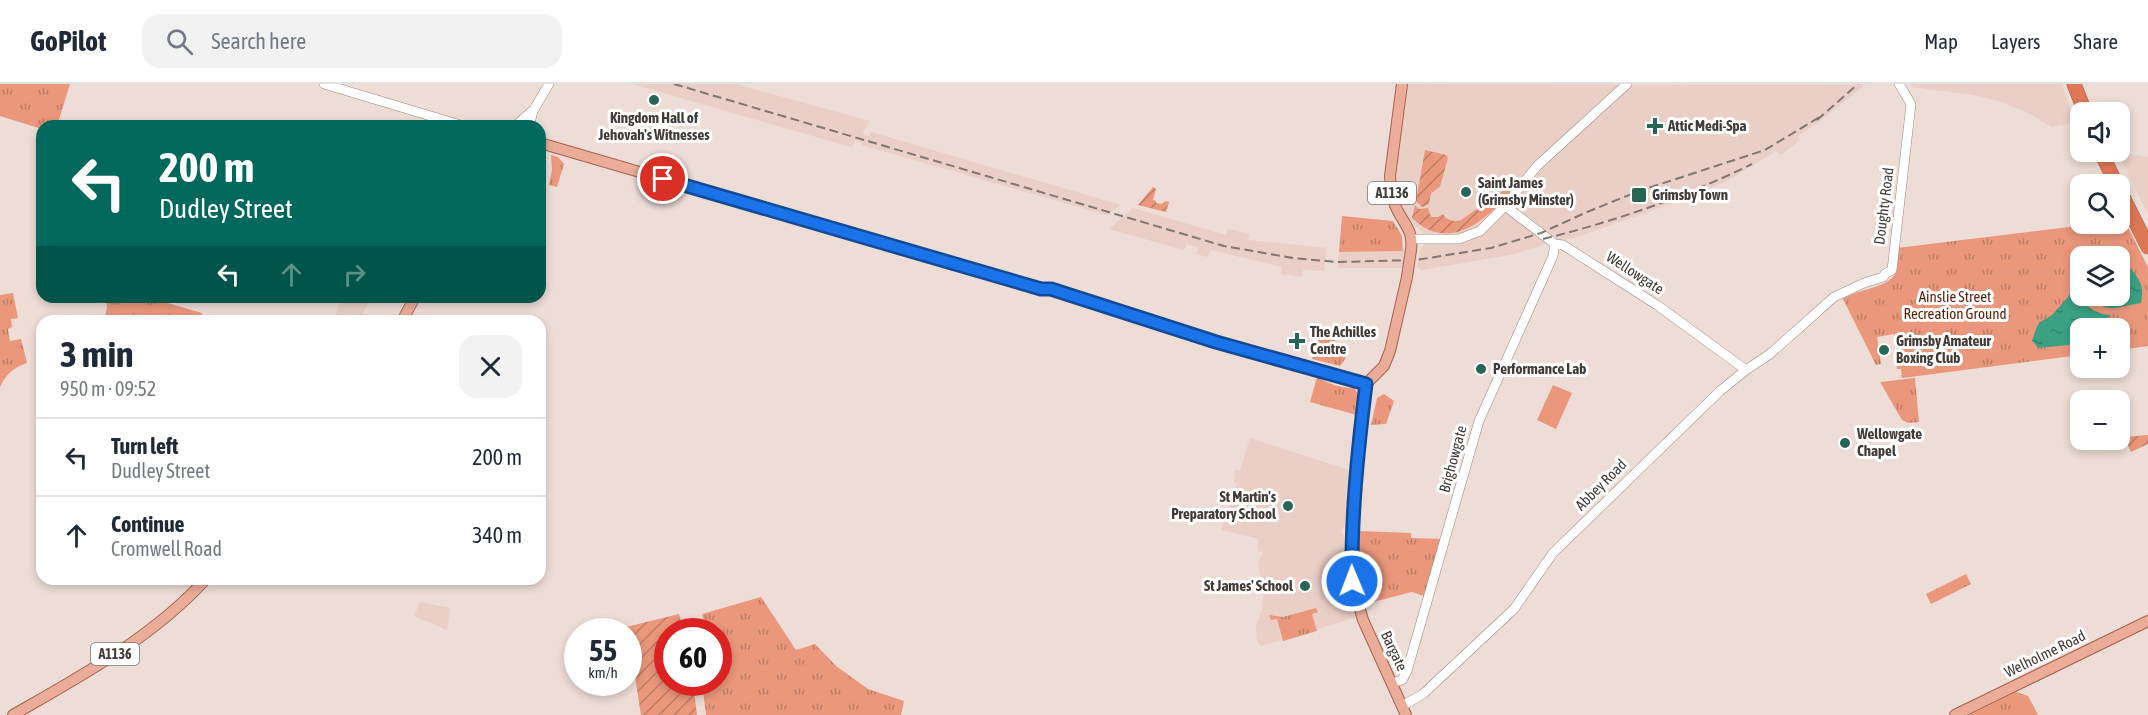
<!DOCTYPE html>
<html lang="en">
<head>
<meta charset="utf-8">
<style>
  :root { --surface:#fff; --page:#f2f2f3; --text:#1f2937; --muted:#747a83; --line:#e0e1e3 }
  body { margin:0; font-family:"Asap Condensed",sans-serif; background:var(--page); color:var(--text); height:100vh; display:flex; flex-direction:column; font-size:22px; white-space:nowrap }
  * { box-sizing:border-box; margin:0 }
  p { font-size:20px; color:var(--muted) }
  .icon { flex:none; width:33px; height:33px; fill:none; stroke:currentColor; stroke-width:2; stroke-linecap:round; stroke-linejoin:round }
  .map { position:relative; flex:1; overflow:hidden }
  .sheet { position:absolute; left:36px; top:231px; width:510px; height:270px; display:flex; flex-direction:column; background:var(--surface); border-radius:18px; box-shadow:0 3px 9px #0003 }
  .sheet>* { flex:none }
  .hud { position:absolute; left:36px; top:36px; width:510px; height:183px; border-radius:18px; box-shadow:0 3px 9px #0003; background:#00695c; color:#fff; overflow:hidden }
  .controls { position:absolute; left:2070px; top:18px; display:grid; gap:12px }
  .controls a { display:grid; place-items:center; width:60px; height:60px; border-radius:12px; background:var(--surface); box-shadow:0 3px 9px #0003; font-size:30px }
  .speed { position:absolute; left:564px; top:534px; display:flex; gap:12px; font-size:30px; font-weight:700; text-align:center }
  .speed>* { display:grid; place-content:center; width:78px; height:78px; border-radius:50%; background:var(--surface); box-shadow:0 3px 9px #0003; line-height:1 }
  .speed small { font-size:15px; font-weight:400 }
  .speed .limit { border:9px solid #d22; background:#fff; color:#111 }
  .pin { position:absolute; display:grid; place-items:center; width:51px; height:51px; color:#fff; margin:-26px; border:3px solid #fff; border-radius:50%; box-shadow:0 2px 6px #0007 }
  .me { position:absolute; width:66px; margin:-33px; rotate:359deg; stroke-linejoin:round; filter:drop-shadow(0 0 4px #0008) }
  .turn { display:flex; align-items:center; gap:21px; height:126px; padding:0 24px; font-size:27px }
  .turn .icon { width:78px; height:78px; stroke-width:2.5 }
  .turn b { display:block; font-size:42px; line-height:51px }
  .lanes { display:flex; align-items:center; height:57px; padding:0 24px; background:#0003; justify-content:center; gap:30px; direction:ltr }
  .lanes .off { opacity:.35 }
  .round { display:grid; place-items:center; flex:none; width:63px; height:63px; border-radius:18px; background:var(--page) }
  .summary { display:flex; align-items:center; justify-content:space-between; height:102px; padding:0 24px }
  h1 { font-size:36px; font-weight:700; line-height:45px }
  ul { padding:0; list-style:none }
  li { display:flex; align-items:center; gap:18px; height:78px; padding:0 24px; border-top:2px solid var(--line) }
  li div { flex:1 }
  li b { display:block; font-size:22px }
  li em { font-style:normal }
  header { display:flex; align-items:center; gap:36px; box-sizing:border-box; height:84px; padding:0 30px; background:var(--surface); border-bottom:2px solid var(--line) }
  header strong { font-size:28px }
  nav { display:flex; gap:33px; margin-inline-start:auto; font-size:21px }
  .search { width:420px; height:54px; background:var(--page); display:flex; align-items:center; gap:15px; box-sizing:border-box; padding:0 21px; border-radius:18px; color:var(--muted); font-size:22px }
  .map>svg:first-child { display:block }
  .built { fill:#e9cfc6 }
  .grass { fill:url(#grass-tufts); fill-rule:evenodd }
  .garden { fill:url(#garden-furrows) }
  .pitch { fill:#ea977b }
  .water { fill:url(#water-ripples) }
  .lines { fill:none; stroke-linecap:round; stroke-linejoin:round }
  .minor-casing { stroke:#998983; stroke-width:10 }
  .major-casing { stroke:#a7624b; stroke-width:12 }
  .highway-casing { stroke:#a7624b; stroke-width:15 }
  .minor { stroke:#fff; stroke-width:9 }
  .major { stroke:#ebad99; stroke-width:10 }
  .highway { stroke:#d75; stroke-width:14 }
  .rail { stroke:#817672; stroke-width:2; stroke-dasharray:9 4.5; stroke-linecap:butt }
  .major-bridge-casing { stroke:#a7624b; stroke-width:12; stroke-linecap:butt }
  .major-bridge { stroke:#ebad99; stroke-width:10 }
  .route-casing { stroke:#114b97; stroke-width:15 }
  .route { stroke:#1a73e8; stroke-width:10 }
  .poi-dot { fill:#276654; stroke:#fff; stroke-width:2 }
  .labels { text-anchor:middle; stroke-width:6; stroke-linejoin:round; paint-order:stroke }
  .shield { fill:#fff; stroke:#7b7674; stroke-width:1.5 }
  .shield-label { font-size:14px; font-weight:bold; fill:#423b39 }
  .poi-label { font-size:15px; font-weight:bold; fill:#423b39; stroke:#fff; text-anchor:start }
  .street-label { font-size:15px; fill:#423b39; stroke:#fff }
  .park-label { font-size:15px; fill:#5c1f07; stroke:#fff }
</style>
</head>
<body>
<header>
<strong>GoPilot</strong>
<div class="search"><svg class="icon" aria-label="search" viewBox="0 0 24 24"><circle cx="10" cy="10" r="6"/><path d="M15 15l6 6"/></svg>Search here</div>
<nav><a>Map</a><a>Layers</a><a>Share</a></nav>
</header>
<div class="map">
<svg width="2148" height="631" viewBox="0 0 2148 631">
  <defs>
    <pattern id="grass-tufts" width="24" height="20" patternUnits="userSpaceOnUse" patternTransform="scale(1.5)"><rect width="24" height="20" fill="#ea977b"/><path d="M3 7l-1-3M5 7V3M7 7l1-3M15 17l-1-3M17 17v-4M19 17l1-3" fill="none" stroke="#bf7c66"/></pattern>
    <pattern id="garden-furrows" width="10" height="10" patternUnits="userSpaceOnUse" patternTransform="scale(1.5)"><rect width="10" height="10" fill="#ea977b"/><path d="M-1 1l2-2M0 10L10 0M9 11l2-2" fill="none" stroke="#bf7c66"/></pattern>
    <pattern id="water-ripples" width="26" height="14" patternUnits="userSpaceOnUse" patternTransform="scale(1.5)"><rect width="26" height="14" fill="#3ca183"/><path d="M2 4q2-2 4 0t4 0M15 11q2-2 4 0t4 0" fill="none" stroke="#34846c"/></pattern>
  </defs>
  <rect width="100%" height="100%" fill="#eedcd6"/>
  <path class="built" d="M632,0H736L870,37L862,50L869,52L871,48L1121,121L1107,131L861,61L862,58L856,57L851,63Z
    M1404,0L1840,1L1866,0L1820,37L1798,52L1800,56L1781,71L1776,67L1727,97L1676,118L1574,154L1548,159L1515,170L1422,186L1417,183L1420,166L1423,162V149L1407,134L1397,102L1396,74Z
    M1910,0H2062L2075,39L2052,43L2030,30L2002,18L1974,11L1912,3Z
    M2123,69L2148,73V130L2121,75Z
    M1133,124L1226,151L1228,145L1249,150L1248,156L1327,164L1324,187L1303,186L1302,193L1281,190L1282,183L1211,166L1208,173L1196,170L1198,163L1186,160L1184,166L1109,145Z
    M1406,166L1403,184H1338L1339,168Z
    M341,213H373L363,228V237H334Z
    M1250,354L1352,387L1344,443L1341,446L1344,452L1346,491L1357,533L1262,562L1257,558L1256,542L1262,525L1263,514L1258,477L1263,468L1258,467V456L1256,454L1221,446L1237,400L1234,398L1235,386L1240,387Z
    M420,518L450,524L447,546L414,532Z"/>
  <path class="grass" d="M0,0H70L57,42H42V45L0,32Z
    M551,71L558,73L564,80L557,103L549,101L552,86Z
    M1342,132L1393,137L1402,152L1403,167L1339,168Z
    M2120,136H2124L2148,183V262L2120,266V244H2080V271L1902,294L1901,285H1897L1896,276L1899,275L1894,250L1877,253L1881,280L1876,281L1843,215C1857,205 1890,204 1896,188C1899,181 1897,171 1897,164L2094,140H2120ZM2080,172H2120V212H2080Z
    M13,209L18,234L11,235L12,243L8,245L10,257L21,255L27,279C14,283 5,291 0,303V211Z
    M105,213H147L202,229L199,237H104L107,223Z
    M1321,242L1328,244L1346,274L1340,282L1312,275Z
    M1317,293C1330,300 1339,304 1354,304L1359,311L1357,331L1310,318Z
    M1915,294L1919,338L1908,339L1902,336L1880,298Z
    M1384,310L1394,317L1386,340L1371,341L1377,314Z
    M1359,447L1411,449V454L1444,455L1424,512L1412,508L1365,520C1357,496 1358,472 1359,447Z
    M1966,490L1971,500L1931,520L1926,510Z
    M761,513L796,566L815,560L836,582L868,605L904,617L901,631H706L702,599L718,598V548L707,547L702,530Z
    M1316,524L1318,528L1312,530L1317,547L1283,557L1277,535L1271,536L1269,531L1283,533Z
    M2016,608L2028,612L2038,631H1969Z"/>
  <path class="garden" d="M1425,66L1446,71L1448,74L1440,103L1431,109L1429,120L1422,123L1416,117Z
    M1153,103L1156,105L1153,116L1156,117V119L1161,120L1166,117L1169,118L1166,128L1138,121Z
    M1507,104L1510,107C1505,116 1498,121 1491,128C1466,150 1439,160 1412,134L1415,121L1419,125L1428,124L1431,133H1438L1443,130C1447,137 1454,138 1461,136Z
    M2148,351V360L2131,368L2124,353Z
    M679,530L684,547L668,548V598L693,599L697,631H641L628,548L626,543Z"/>
  <path class="pitch" d="M1553,301L1572,309L1556,345L1537,336Z"/>
  <path class="water" d="M2120,176C2135,188 2146,198 2141,219C2119,222 2106,232 2090,212H2120Z
    M2072,204C2083,217 2092,231 2111,231C2103,239 2092,244 2080,244L2078,260L2039,264L2032,257L2036,245L2039,239L2052,231L2068,213Z"/>
  <g class="lines">
    <defs>
      <path id="minor" d="M324,0L464,42
        M515,42L532,27
        M529,42L533,27L549,0
        M1505,122L1555,160L1563,161L1657,221L1746,286
        M1413,155H1459L1480,147L1505,122L1537,82L1627,0
        M1392,599L1402,596L1407,587L1479,337L1553,172L1555,160
        M1402,622L1423,610L1514,525L1553,469L1720,307L1746,286L1770,270L1834,213L1864,199L1883,193L1885,190L1892,186L1911,20L1899,0"/>
      <path id="major" d="M1402,0L1390,92C1391,102 1391,111 1395,121C1402,139 1414,145 1411,166
        M540,59L1041,205H1051L1217,258L1366,300
        M402,237L415,213
        M1366,300L1359,351L1352,440V497L1363,536L1406,631
        M1366,300L1384,282L1390,267L1407,193
        M13,631C81,592 152,554 206,495
        M1955,631L2148,537"/>
      <path id="highway" d="M2074,0L2085,28
        M2101,68L2116,100
        M2120,107L2148,163"/>
    </defs>
    <use href="#minor" class="minor-casing"/>
    <use href="#major" class="major-casing"/>
    <use href="#highway" class="highway-casing"/>
    <use href="#minor" class="minor"/>
    <use href="#major" class="major"/>
    <use href="#highway" class="highway"/>
    <path class="rail" d="M674,0L1224,162L1293,174L1337,178L1416,176L1491,164L1541,149L1587,128L1639,107L1765,66L1823,31
      M1817,36L1858,0
      M1543,155C1616,137 1685,113 1752,80"/>
    <defs>
      <path id="major-bridge" d="M1407,193L1411,166"/>
    </defs>
    <use href="#major-bridge" class="major-bridge-casing"/>
    <use href="#major-bridge" class="major-bridge"/>
  </g>
  <g class="lines">
    <defs>
      <path id="route" d="M663,95L1041,205H1051L1216,258L1366,300C1358,365 1351,431 1352,497"/>
    </defs>
    <use href="#route" class="route-casing"/>
    <use href="#route" class="route"/>
  </g>
  <g class="poi-dot">
    <circle cx="654" cy="16" r="6"/>
    <path d="M1652 33h6v6h6v6h-6v6h-6v-6h-6v-6h6z"/>
    <circle cx="1466" cy="108" r="6"/>
    <rect x="1631" y="103" width="16" height="16" rx="3"/>
    <path d="M1294 248h6v6h6v6h-6v6h-6v-6h-6v-6h6z"/>
    <circle cx="1884" cy="266" r="6"/>
    <circle cx="1481" cy="285" r="6"/>
    <circle cx="1845" cy="359" r="6"/>
    <circle cx="1288" cy="422" r="6"/>
    <circle cx="1305" cy="502" r="6"/>
  </g>
  <g class="labels">
    <g class="shield">
      <rect x="1368" y="98" width="48" height="22" rx="4.5"/>
      <rect x="91" y="559" width="48" height="22" rx="4.5"/>
    </g>
    <g class="shield-label">
      <text x="1392" y="114">A1136</text>
      <text x="115" y="575">A1136</text>
    </g>
    <g class="poi-label">
      <text x="654" y="39" text-anchor="middle">Kingdom Hall of<tspan x="654" dy="17">Jehovah's Witnesses</tspan></text>
      <text x="1668" y="47">Attic Medi-Spa</text>
      <text x="1478" y="104">Saint James<tspan x="1478" dy="17">(Grimsby Minster)</tspan></text>
      <text x="1652" y="116">Grimsby Town</text>
      <text x="1310" y="253">The Achilles<tspan x="1310" dy="17">Centre</tspan></text>
      <text x="1896" y="262">Grimsby Amateur<tspan x="1896" dy="17">Boxing Club</tspan></text>
      <text x="1493" y="290">Performance Lab</text>
      <text x="1857" y="355">Wellowgate<tspan x="1857" dy="17">Chapel</tspan></text>
      <text x="1276" y="418" text-anchor="end">St Martin's<tspan x="1276" dy="17">Preparatory School</tspan></text>
      <text x="1293" y="507" text-anchor="end">St James' School</text>
    </g>
    <g class="street-label">
      <text transform="translate(1884 122) rotate(-83)" y="5">Doughty Road</text>
      <text transform="translate(1635 189) rotate(33)" y="5">Wellowgate</text>
      <text transform="translate(1453 375) rotate(-75)" y="5">Brighowgate</text>
      <text transform="translate(1601 401) rotate(-45)" y="5">Abbey Road</text>
      <text transform="translate(1394 567) rotate(65)" y="5">Bargate</text>
      <text transform="translate(2045 570) rotate(-26)" y="5">Welholme Road</text>
    </g>
    <g class="park-label">
      <text x="1955" y="218">Ainslie Street<tspan x="1955" dy="17">Recreation Ground</tspan></text>
    </g>
  </g>
</svg>
<div class="controls">
<a><svg class="icon" aria-label="sound" viewBox="0 0 24 24"><path d="M4 9h4l5-4v14l-5-4H4zM17 9q2 3 0 6"/></svg></a>
<a><svg class="icon" aria-label="search" viewBox="0 0 24 24"><circle cx="10" cy="10" r="6"/><path d="M15 15l6 6"/></svg></a>
<a><svg class="icon" aria-label="layers" viewBox="0 0 24 24"><path d="M12 4l9 5-9 5-9-5zM3 14l9 5 9-5"/></svg></a>
<a>+</a>
<a>−</a>
</div>
<div class="speed"><div>55<small>km/h</small></div><div class="limit">60</div></div>
<div class="pin" style="left:663px;top:95px;background:#d93025"><svg class="icon" aria-label="arrive" viewBox="0 0 24 24"><path d="M6 21V4h12l-3 4 3 4H6"/></svg></div>
<svg class="me" style="left:1352px;top:497px" viewBox="-20 -20 40 40"><circle r="17" fill="#1a73e8" stroke="#fff" stroke-width="3"/><path d="M0-11L8 9 0 5-8 9z" fill="#fff"/></svg>
<div class="hud">
<div class="turn"><svg class="icon" aria-label="left" viewBox="0 0 24 24"><path d="M17 20v-9H6M10 6l-5 5 5 5"/></svg><div><b>200 m</b>Dudley Street</div></div>
<div class="lanes"><svg class="icon" aria-label="left" viewBox="0 0 24 24"><path d="M17 20v-9H6M10 6l-5 5 5 5"/></svg><svg class="icon off" aria-label="ahead" viewBox="0 0 24 24"><path d="M12 20V5M6 11l6-6 6 6"/></svg><svg class="icon off" aria-label="right" viewBox="0 0 24 24"><path d="M7 20v-9h11M14 6l5 5-5 5"/></svg></div>
</div>
<section class="sheet">
<div class="summary"><div><h1>3 min</h1><p>950 m · 09:52</p></div><a class="round"><svg class="icon" aria-label="close" viewBox="0 0 24 24"><path d="M6 6l12 12M18 6L6 18"/></svg></a></div>
<ul>
<li><svg class="icon" aria-label="left" viewBox="0 0 24 24"><path d="M17 20v-9H6M10 6l-5 5 5 5"/></svg><div><b>Turn left</b><p>Dudley Street</p></div><em>200 m</em></li>
<li><svg class="icon" aria-label="ahead" viewBox="0 0 24 24"><path d="M12 20V5M6 11l6-6 6 6"/></svg><div><b>Continue</b><p>Cromwell Road</p></div><em>340 m</em></li>
</ul>
</section>
</div>
</body>
</html>
